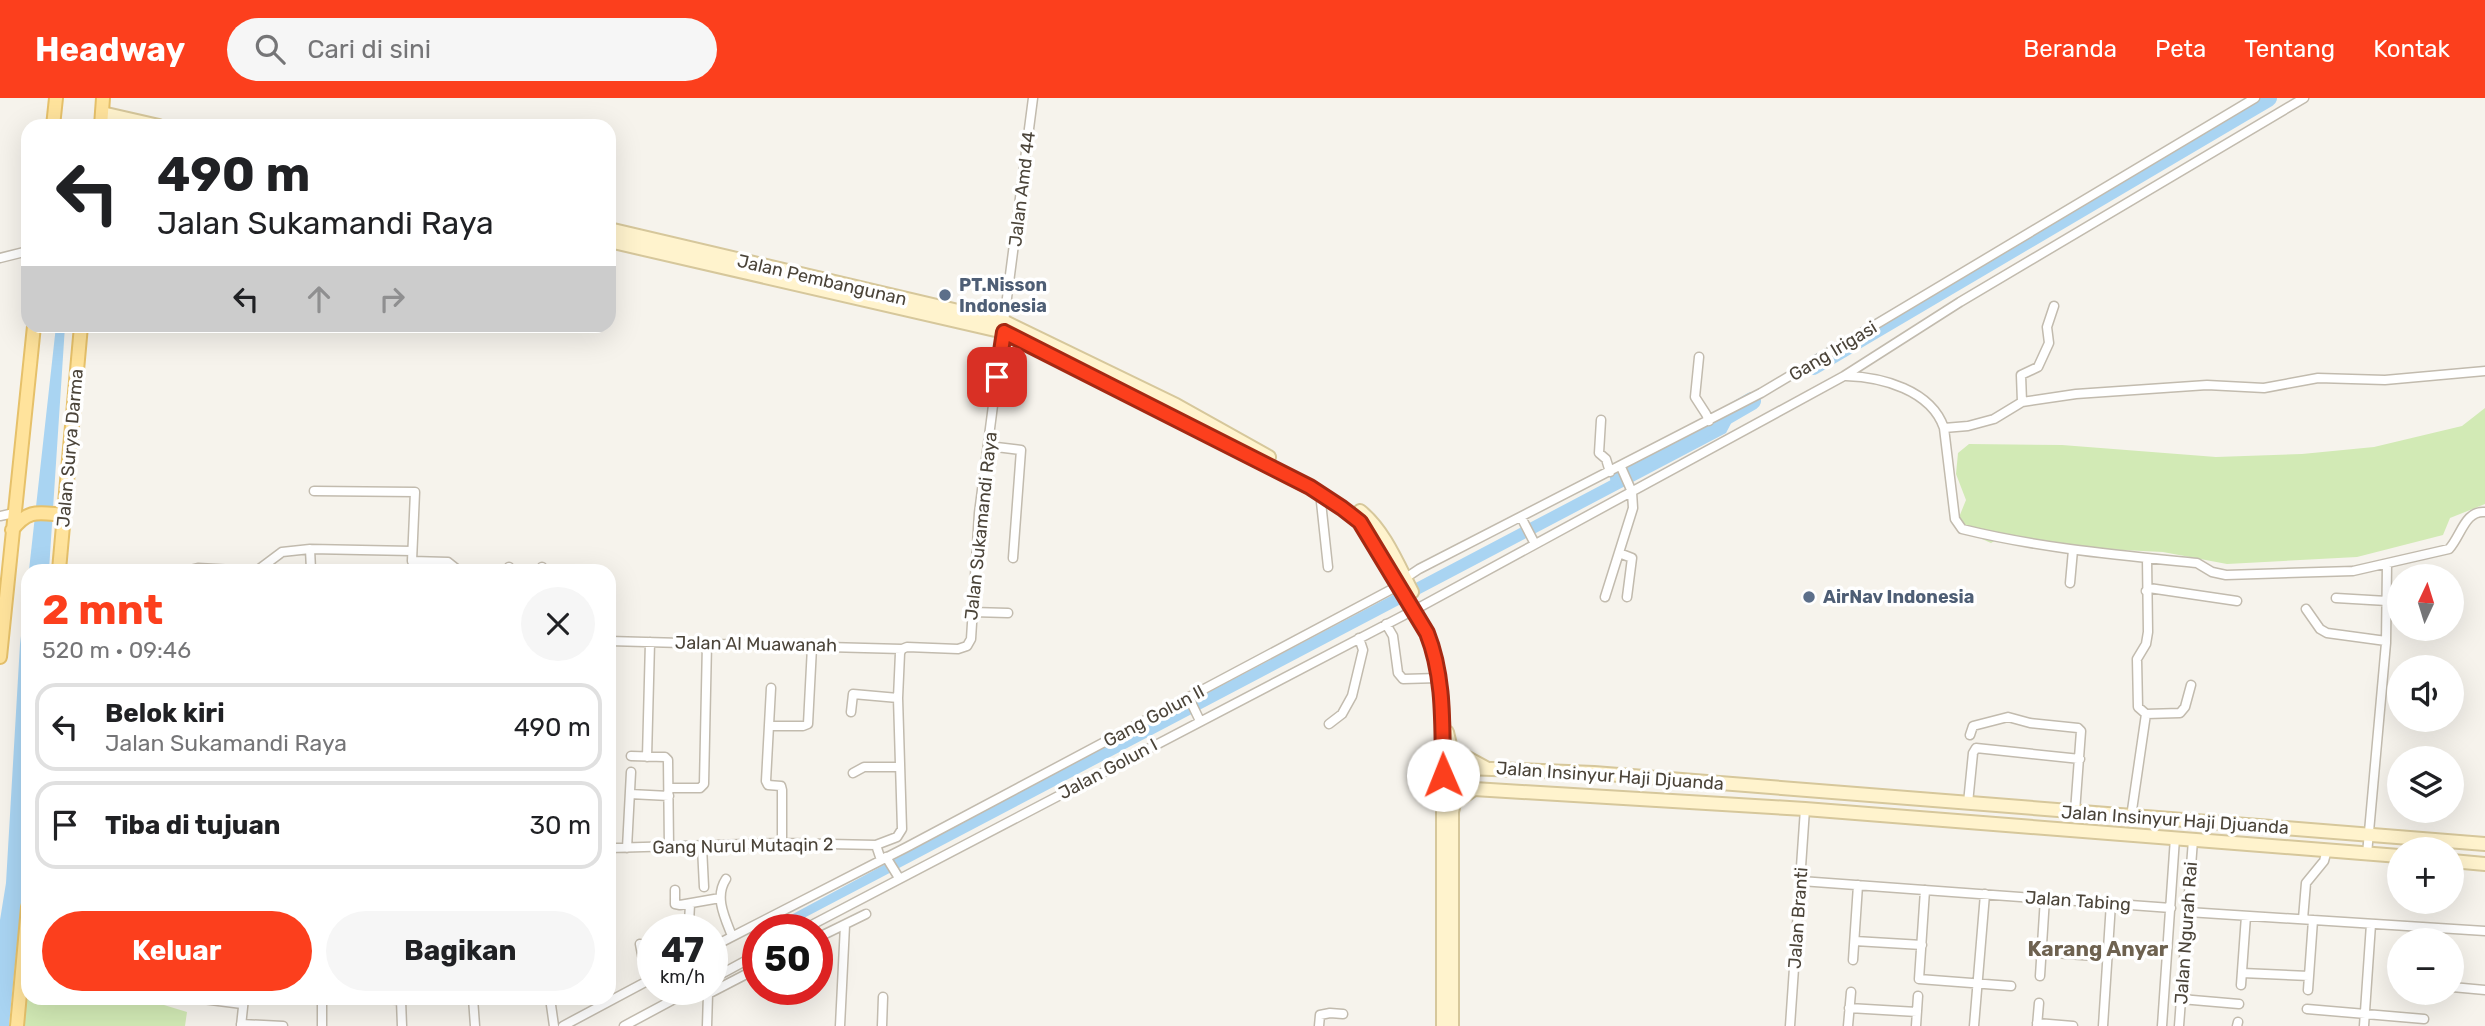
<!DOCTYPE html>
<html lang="id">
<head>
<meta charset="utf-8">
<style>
  :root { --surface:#fff; --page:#f6f6f6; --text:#202124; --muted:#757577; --line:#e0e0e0; --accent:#fc3f1d }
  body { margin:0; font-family:Rubik,sans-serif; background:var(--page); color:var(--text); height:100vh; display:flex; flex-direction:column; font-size:26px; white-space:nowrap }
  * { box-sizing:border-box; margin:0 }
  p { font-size:23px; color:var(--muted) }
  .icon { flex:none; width:38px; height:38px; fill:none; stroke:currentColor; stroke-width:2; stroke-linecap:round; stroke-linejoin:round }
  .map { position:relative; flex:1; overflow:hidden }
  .drawer { position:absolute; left:21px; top:466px; width:595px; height:441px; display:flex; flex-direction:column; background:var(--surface); border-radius:21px; box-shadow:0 7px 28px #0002 }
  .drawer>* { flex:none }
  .guide { position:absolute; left:21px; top:21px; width:595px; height:214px; border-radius:21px; box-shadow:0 7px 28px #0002; background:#fff; color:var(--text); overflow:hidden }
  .needle { width:46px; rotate:4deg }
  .controls { position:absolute; left:2387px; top:466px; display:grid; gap:14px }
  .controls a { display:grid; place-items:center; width:77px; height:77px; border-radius:50%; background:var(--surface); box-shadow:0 7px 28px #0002; font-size:35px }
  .speed { position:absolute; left:637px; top:816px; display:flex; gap:14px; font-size:35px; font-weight:700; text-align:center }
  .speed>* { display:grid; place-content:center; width:91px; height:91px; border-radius:50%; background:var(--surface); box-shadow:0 7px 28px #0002; line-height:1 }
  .speed small { font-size:18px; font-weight:400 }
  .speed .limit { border:10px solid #d22; background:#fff; color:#111 }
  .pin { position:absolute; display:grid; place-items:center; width:60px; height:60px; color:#fff; margin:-30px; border-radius:14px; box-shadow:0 4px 10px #0006 }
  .me { position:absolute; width:77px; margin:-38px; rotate:359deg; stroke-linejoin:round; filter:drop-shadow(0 0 5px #0008) }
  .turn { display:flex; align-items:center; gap:24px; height:147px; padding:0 21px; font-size:32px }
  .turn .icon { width:91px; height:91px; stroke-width:2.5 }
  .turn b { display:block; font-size:49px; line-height:60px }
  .lanes { display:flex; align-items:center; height:66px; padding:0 21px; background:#0003; justify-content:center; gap:35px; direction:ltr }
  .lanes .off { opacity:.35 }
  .round { display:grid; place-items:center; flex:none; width:74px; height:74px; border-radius:37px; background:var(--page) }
  .summary { display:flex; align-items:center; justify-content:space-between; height:119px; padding:0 21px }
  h1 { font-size:42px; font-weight:700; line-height:52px; color:var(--accent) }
  .primary-button { display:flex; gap:14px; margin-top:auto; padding:14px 21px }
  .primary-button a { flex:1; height:80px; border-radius:42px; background:var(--accent); color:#fff; font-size:28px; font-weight:700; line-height:80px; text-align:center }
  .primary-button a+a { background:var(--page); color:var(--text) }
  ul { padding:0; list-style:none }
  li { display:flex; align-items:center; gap:21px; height:88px; margin:0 14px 10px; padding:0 7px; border:4px solid var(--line); border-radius:21px }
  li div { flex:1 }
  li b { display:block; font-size:26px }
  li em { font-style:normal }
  header { display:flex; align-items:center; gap:42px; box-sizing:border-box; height:98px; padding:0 35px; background:var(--accent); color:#fff }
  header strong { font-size:33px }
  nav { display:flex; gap:38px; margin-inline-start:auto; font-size:24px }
  .search { width:490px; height:63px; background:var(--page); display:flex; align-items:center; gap:18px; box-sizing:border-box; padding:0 24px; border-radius:38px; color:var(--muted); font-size:26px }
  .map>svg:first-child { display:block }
  .green { fill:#d2eab5 }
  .water { fill:#a9d4f2 }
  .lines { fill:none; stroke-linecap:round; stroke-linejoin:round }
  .river { stroke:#a9d4f2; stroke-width:18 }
  .street-casing { stroke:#c2bbae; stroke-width:11 }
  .secondary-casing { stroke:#d6c79b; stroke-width:16 }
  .primary-casing { stroke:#e6c16a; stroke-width:16 }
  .street { stroke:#fff; stroke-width:8 }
  .secondary { stroke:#fff3cd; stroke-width:12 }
  .primary { stroke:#ffe39c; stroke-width:12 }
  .route-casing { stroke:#a42913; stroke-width:18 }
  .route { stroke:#fc3f1d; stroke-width:12 }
  .service-dot { fill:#5c6f8a; stroke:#fff; stroke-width:2.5 }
  .labels { text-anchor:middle; stroke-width:7; stroke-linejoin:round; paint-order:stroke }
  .street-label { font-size:18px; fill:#4b4439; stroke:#fff }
  .service-label { font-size:18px; font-weight:bold; fill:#4e5e75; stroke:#fff; text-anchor:start }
  .quarter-label { font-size:21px; font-weight:bold; fill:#6e6250; stroke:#fff }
</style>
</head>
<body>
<header>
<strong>Headway</strong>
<div class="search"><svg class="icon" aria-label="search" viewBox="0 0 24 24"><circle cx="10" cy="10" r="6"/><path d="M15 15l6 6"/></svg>Cari di sini</div>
<nav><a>Beranda</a><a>Peta</a><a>Tentang</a><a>Kontak</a></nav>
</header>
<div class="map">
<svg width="2485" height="928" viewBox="0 0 2485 928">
  <rect width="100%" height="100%" fill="#f6f3ec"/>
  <path class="green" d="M2485,310V406L2450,420L2443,437L2357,459L2227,466L2163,454L2061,449L2001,439L1991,445L1955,429L1966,402L1956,376L1958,355L1969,346L2062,347L2216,359L2302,356L2374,349L2462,328Z
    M28,718V900H141L187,914L185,928H14L16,839Z"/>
  <path class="water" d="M56,228H65L49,472H29Z
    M1736,316L1726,335L783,831H765L1010,699Z
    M28,481V733L9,928H0V822L6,785L20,546Z"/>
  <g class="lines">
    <path class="river" d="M1813,268L2268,0
      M1619,380L1752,303"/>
    <defs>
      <path id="street" d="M0,160L28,153
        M1699,259L1695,299L1706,316L1709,323
        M1846,278C1882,279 1931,292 1944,330L1955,421L1962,431C2039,450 2118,457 2197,465L2212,474L2226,477L2353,473L2449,451C2461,438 2465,412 2485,414
        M2022,304L2021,277L2038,269L2049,245L2047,229L2054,208
        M1601,322L1599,355L1606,361L1610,374
        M1944,330L1968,328L1994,321L2022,304L2076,296L2207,287L2264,290L2318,280L2385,282L2485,273
        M988,348L1021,352L1013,460
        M314,393L415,394L412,463L448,464L458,472
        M1324,398L1321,404L1328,469
        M0,418L14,415
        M1521,419L1535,446
        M310,451L311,472
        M1619,455L1632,460L1627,499
        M2147,460L2148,534L2146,546L2137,561L2138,609L2146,616L2180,615L2185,609L2191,587
        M509,469V472
        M542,469V472
        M190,472L198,470L234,472
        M258,472L282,454L310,451L412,453
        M2070,485L2073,452
        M2146,493L2149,490L2237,503
        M1605,499L1633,410L1632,394L1621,369
        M2336,500L2387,503
        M2387,506L2399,508
        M1420,509L1844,278L1960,204L2304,0
        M2306,511L2320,531L2327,535L2386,543
        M2452,513H2454
        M972,514L1008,515
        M1386,526L1393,538L1398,575L1403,581L1439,580
        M609,543L902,551
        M771,590L766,683L768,687L781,688L782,692V745
        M1189,600L1200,623
        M851,614L853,596L898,600
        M1329,626L1342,616L1352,598L1363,552L1359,540
        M769,628H803L808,626L812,549
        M1970,637L1973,628L2008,619L2030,625L2078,630L2081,633L2075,714
        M631,658L665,659L668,662L669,749
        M647,659L650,544
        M853,675L864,669H899
        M669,690H700L704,686L707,545
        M630,696L669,698
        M1968,705L1973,655L1976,650L2080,661
        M2131,719L2146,616
        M702,749L704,789
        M609,750L782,745L876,747
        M627,750L631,674
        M2367,756L2386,545L2387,466
        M886,759L899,780
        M881,762L876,747L897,739L902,731L898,600L900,555L902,551L907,549L958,551L967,548L971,541L979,415L1033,0
        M726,781C714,799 725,820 732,838
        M1801,783L2171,810
        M675,792V806L680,807L720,800
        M1925,792L1919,881L2011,888
        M2188,814L2485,833
        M2303,821L2306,785L2324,763L2327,752
        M689,825L690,806
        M804,831L1414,512
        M817,840L866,816
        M2429,842L2430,830
        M1855,843L1922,847
        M640,846L647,883
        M712,849L907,749L1394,490L1398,485L1419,471L1761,295L2255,0
        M2042,854L2107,859
        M1853,862L1858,787
        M2242,875L2309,878
        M2040,878L2045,800
        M712,881L758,856
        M2241,887L2246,818
        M2452,889L2485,892
        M2308,892L2313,822
        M195,900L242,906
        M322,900V928
        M366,900L401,902L402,928
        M473,900L475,928
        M550,900L554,928
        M2181,901L2239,906
        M2425,901L2426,894
        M1849,910L1917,914
        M2307,911L2424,921
        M2037,925L2073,928
        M241,926L283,928
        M241,928L244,900
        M563,928L653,880
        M624,928L693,891
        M707,928L708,896L758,870
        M840,928L845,827
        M882,928L883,899
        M1319,928L1320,917L1330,915L1343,916
        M1790,928L1805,711
        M1848,928L1851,894
        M1916,928L1918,898
        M1974,928L1985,796
        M2037,928L2039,905
        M2103,928L2111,805
        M2162,928L2175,740
        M2179,928L2193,742
        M2237,928L2238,924
        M2364,928L2371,826"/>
      <path id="secondary" d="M102,15L159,28
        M609,131L1005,224L1176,307L1269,359
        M609,143L1004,234L1309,389L1342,410L1360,424L1427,535C1449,592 1443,660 1443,720C1443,789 1443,859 1443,928
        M1360,413C1384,432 1398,467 1412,494
        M1447,634L1451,651L1486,670
        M1443,677L1465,670L1594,675L2485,746
        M1443,677L1458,686L1474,691L1805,711L2399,758
        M2452,763L2485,766
        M1452,928V714L1454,705L1474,691"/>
      <path id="primary" d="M53,28L56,0
        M101,28L103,0
        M12,432C29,410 39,415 64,417
        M59,472L81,228
        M0,559L34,228
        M17,928L28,809"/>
    </defs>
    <use href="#street" class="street-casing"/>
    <use href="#secondary" class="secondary-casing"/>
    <use href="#primary" class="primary-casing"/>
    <use href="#street" class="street"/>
    <use href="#secondary" class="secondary"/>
    <use href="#primary" class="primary"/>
  </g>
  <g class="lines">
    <defs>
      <path id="route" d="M997,279L1004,234L1310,389L1342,410L1360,424L1427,535C1445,580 1442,630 1443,677"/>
    </defs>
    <use href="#route" class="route-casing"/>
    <use href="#route" class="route"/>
  </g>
  <g class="service-dot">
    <circle cx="945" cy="197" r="7"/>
    <circle cx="1809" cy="499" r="7"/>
  </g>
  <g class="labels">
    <g class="street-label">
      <text transform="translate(1022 91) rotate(-83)" y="6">Jalan Amd 44</text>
      <text transform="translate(822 182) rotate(13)" y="6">Jalan Pembangunan</text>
      <text transform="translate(1833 253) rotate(-31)" y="6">Gang Irigasi</text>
      <text transform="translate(70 350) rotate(-85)" y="6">Jalan Surya Darma</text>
      <text transform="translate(981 428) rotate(-84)" y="6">Jalan Sukamandi Raya</text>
      <text transform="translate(756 546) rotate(1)" y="6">Jalan Al Muawanah</text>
      <text transform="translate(1154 618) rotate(-28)" y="6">Gang Golun II</text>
      <text transform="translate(1108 671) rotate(-28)" y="6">Jalan Golun I</text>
      <text transform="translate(1610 678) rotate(4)" y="6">Jalan Insinyur Haji Djuanda</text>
      <text transform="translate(2175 722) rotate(4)" y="6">Jalan Insinyur Haji Djuanda</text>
      <text transform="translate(743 748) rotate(-1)" y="6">Gang Nurul Mutaqin 2</text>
      <text transform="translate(2078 803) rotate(4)" y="6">Jalan Tabing</text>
      <text transform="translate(1798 820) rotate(-86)" y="6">Jalan Branti</text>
      <text transform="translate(2186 835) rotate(-86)" y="6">Jalan Ngurah Rai</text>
    </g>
    <g class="service-label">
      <text x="959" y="193">PT.Nisson<tspan x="959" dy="21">Indonesia</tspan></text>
      <text x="1823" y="505">AirNav Indonesia</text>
    </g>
    <g class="quarter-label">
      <text x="2098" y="858">Karang Anyar</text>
    </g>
  </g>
</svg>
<div class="controls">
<a><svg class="needle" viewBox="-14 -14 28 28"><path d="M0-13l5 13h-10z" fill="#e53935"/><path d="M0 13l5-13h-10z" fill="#757577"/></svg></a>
<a><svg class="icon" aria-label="sound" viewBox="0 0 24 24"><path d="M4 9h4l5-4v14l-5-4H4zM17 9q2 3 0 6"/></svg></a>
<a><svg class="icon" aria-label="layers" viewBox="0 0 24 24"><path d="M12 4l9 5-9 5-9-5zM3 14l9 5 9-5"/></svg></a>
<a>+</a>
<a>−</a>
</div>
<div class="speed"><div>47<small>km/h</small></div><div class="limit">50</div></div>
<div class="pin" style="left:997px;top:279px;background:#d93025"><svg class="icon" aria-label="arrive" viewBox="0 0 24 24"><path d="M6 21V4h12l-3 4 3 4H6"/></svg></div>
<svg class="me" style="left:1443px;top:677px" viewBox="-20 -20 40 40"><circle r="19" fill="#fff"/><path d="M0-13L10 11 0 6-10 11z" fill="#fc3f1d"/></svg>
<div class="guide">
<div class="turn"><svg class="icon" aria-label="left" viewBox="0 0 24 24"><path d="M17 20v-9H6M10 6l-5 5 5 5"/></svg><div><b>490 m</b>Jalan Sukamandi Raya</div></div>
<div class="lanes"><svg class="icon" aria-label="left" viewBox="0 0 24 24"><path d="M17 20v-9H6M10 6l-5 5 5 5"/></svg><svg class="icon off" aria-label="ahead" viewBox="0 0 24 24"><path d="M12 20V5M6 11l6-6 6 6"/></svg><svg class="icon off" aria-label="right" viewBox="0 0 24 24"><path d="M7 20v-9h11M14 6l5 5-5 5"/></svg></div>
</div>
<section class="drawer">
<div class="summary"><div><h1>2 mnt</h1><p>520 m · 09:46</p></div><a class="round"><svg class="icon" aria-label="close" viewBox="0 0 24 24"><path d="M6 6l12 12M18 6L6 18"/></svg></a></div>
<ul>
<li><svg class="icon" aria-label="left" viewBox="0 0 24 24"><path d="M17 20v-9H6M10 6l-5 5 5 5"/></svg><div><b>Belok kiri</b><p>Jalan Sukamandi Raya</p></div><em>490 m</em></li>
<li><svg class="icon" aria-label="arrive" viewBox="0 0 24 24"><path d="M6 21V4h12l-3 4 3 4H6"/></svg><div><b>Tiba di tujuan</b></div><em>30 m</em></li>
</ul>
<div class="primary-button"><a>Keluar</a><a>Bagikan</a></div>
</section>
</div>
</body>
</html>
